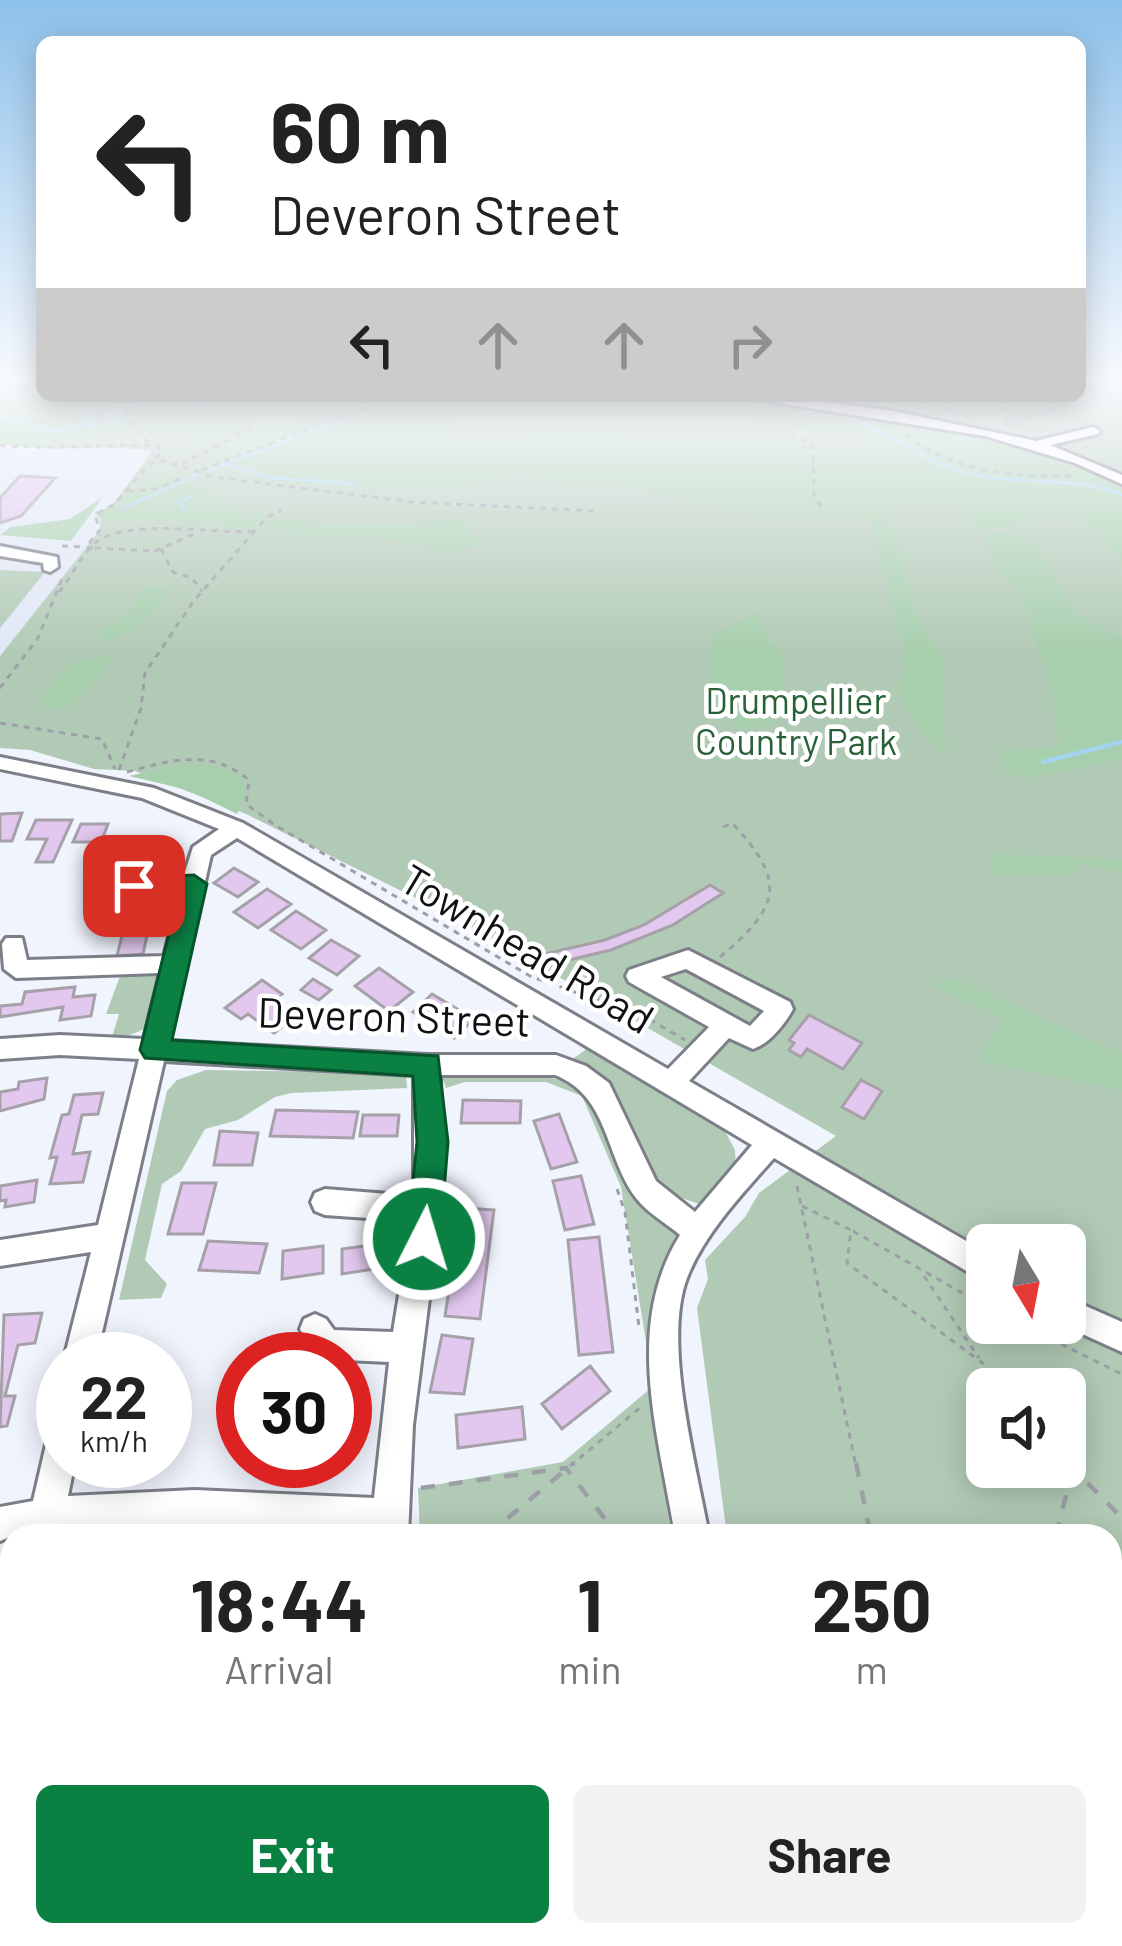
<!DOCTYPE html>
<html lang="en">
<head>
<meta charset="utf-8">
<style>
  :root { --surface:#fff; --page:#f2f2f2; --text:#222; --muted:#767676; --accent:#0b8043 }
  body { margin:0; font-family:Barlow,sans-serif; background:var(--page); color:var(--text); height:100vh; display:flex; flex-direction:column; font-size:45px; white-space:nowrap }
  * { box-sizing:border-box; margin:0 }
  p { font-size:39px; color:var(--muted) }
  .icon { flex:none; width:66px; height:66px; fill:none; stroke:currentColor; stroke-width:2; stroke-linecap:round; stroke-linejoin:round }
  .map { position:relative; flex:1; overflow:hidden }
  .sheet { position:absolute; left:0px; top:1524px; width:1122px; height:423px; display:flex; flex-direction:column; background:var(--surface); border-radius:36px 36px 0 0; box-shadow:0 6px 30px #0003 }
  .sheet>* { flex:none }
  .top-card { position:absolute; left:36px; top:36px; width:1050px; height:366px; border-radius:18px; box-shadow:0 6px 30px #0003; background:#fff; color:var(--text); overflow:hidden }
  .needle { width:78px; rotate:170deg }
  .buttons { position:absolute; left:966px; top:1224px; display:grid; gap:24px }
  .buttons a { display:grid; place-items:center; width:120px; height:120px; border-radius:18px; background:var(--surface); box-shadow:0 6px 30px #0003; font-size:60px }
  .speed { position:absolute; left:36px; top:1332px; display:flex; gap:24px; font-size:60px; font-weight:700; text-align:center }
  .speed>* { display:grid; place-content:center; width:156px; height:156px; border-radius:50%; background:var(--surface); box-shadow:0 6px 30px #0003; line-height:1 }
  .speed small { font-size:30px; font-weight:400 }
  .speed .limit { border:18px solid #d22; background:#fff; color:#111 }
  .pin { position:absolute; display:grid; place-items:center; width:102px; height:102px; color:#fff; margin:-51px; border-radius:24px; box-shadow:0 6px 18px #0006 }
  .me { position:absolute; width:132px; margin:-66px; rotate:5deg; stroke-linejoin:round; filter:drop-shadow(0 0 9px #0008) }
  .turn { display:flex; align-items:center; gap:42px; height:252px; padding:0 36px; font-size:54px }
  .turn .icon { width:156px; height:156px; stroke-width:2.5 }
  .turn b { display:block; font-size:84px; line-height:102px }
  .lanes { display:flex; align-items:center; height:114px; padding:0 36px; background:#0003; justify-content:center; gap:60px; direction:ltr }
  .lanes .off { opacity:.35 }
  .eta { display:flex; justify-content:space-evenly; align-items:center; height:204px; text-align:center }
  .eta b { font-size:72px; font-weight:700; line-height:84px }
  .primary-button { display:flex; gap:24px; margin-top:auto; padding:24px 36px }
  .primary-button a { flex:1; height:138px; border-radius:18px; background:var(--accent); color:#fff; font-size:48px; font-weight:700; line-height:138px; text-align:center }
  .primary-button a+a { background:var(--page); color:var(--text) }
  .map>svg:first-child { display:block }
  .built { fill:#e1e7f6 }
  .green { fill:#b1cab5; fill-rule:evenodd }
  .forest { fill:#a7cead }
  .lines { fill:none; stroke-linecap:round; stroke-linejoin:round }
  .stream-far1 { stroke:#a4d4ed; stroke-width:3 }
  .stream { stroke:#a4d4ed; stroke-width:4.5 }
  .building { fill:#e2c7ef; stroke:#a6a1a9; stroke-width:3 }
  .minor-casing { stroke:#7c7f88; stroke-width:6 }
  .path-far1 { stroke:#9c9fa6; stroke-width:3; stroke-dasharray:6 6; stroke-linecap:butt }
  .path { stroke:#9c9fa6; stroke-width:4.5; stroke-dasharray:14 14; stroke-linecap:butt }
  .minor { fill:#fff; fill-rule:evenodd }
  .route { fill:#0b8043; stroke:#07532c; stroke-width:3 }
  .labels { text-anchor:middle; stroke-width:9; stroke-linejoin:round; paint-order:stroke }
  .far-park-label { font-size:36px; fill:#286137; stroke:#fff }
  .street-label { font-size:42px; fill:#101114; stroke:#fff }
</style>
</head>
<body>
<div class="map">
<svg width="1122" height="1946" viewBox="0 0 1122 1946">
  <rect width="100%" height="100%" fill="#f0f4fd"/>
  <path class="built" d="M0,445L29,451L78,446L152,450L104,514L100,530L0,656Z"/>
  <path class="green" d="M0,383H42V396H1080V383H1122V1946H794L792,1935H1110V1536H727L697,1308L708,1279L705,1260L745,1217L759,1193L836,1136L456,918L246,814L135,771L94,769L30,750L0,748V656L100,530V521L152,451C101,444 50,453 0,444ZM987,1245H1065V1323H987ZM987,1389H1065V1467H987Z
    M0,570L45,572L0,628Z
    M166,969C155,1009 161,1035 112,1037L119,1014H106L122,971Z
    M588,1048L724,1129L735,1150L736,1170L708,1207L670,1194L656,1179L614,1087L567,1063Z
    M206,1070L406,1073L407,1088L291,1093L275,1097L238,1120L205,1129L181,1171L162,1184L145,1260L167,1284L161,1298L119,1300L167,1091L177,1080Z
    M451,1071H524L584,1086L678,1229L652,1379L621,1187L582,1096L546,1082H465L446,1088L442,1077Z
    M651,1388L671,1536H420L418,1488L563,1462Z"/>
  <path class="forest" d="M0,383L42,386V396H274L253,407L254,419C238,439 213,443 191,443L190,437C139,416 63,454 0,443Z
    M511,396H688L871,417L1070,458L1122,482V563L1110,546L1075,516L1043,514L1011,528H976L951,500L908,503L886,499L917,618L942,657L945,754L921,732L897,691L905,669L903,647L869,518L763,517L609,481L576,485L516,474L453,489H398L276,481L247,465L222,460L211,464L221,459L208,451L261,425L452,406L471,409L474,414L447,423L445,431L455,440L487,445L547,431L650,439L743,437L866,453L878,446L866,436L832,437L794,427L683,412L588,406L481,408Z
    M754,396C834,396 911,387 983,428Z
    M163,473L216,496L242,514L260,512V518L357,525L462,520L480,545L449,552L395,540L292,534L257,520L254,527L234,531L209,518L202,521L203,528H177L183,521L100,519L95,512L115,505L140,480H153Z
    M103,497L71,541L0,535L11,527L70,519Z
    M991,533C1056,533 1041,568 1073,608C1082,621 1108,629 1122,637V759L1036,777L1007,774L1000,751L1060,747L1051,687L1021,596L993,563L984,539Z
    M176,586C153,615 142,632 104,641L98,634L100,628C126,623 133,610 142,587Z
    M756,612L768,640L781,653L786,714L766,726L739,730C710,702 707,674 712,635Z
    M100,656L110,659V664L71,706L43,709L41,696L70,665Z
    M189,762L242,773L246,791L237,814L188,790L129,776Z
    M993,854L1122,859V873L1083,864L1071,874L993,875Z
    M953,978L1122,1054V1090L978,1061L1004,1018L930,985Z"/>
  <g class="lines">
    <path class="stream-far1" d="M187,396L209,408
      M718,396L816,409
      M624,402L631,396
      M126,408L160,396
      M835,412C881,426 917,459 963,472C1015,487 1073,474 1122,495
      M0,416L55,432L98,418L84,415
      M86,424L99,427
      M116,425L120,422L105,415L124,408
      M225,464L272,478L356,484
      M206,471L343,419
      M123,508L199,474
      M184,509L179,503L193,496"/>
    <path class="stream" d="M1043,762L1122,742"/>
  </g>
  <path class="building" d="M20,476L55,478L21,516L0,523V498Z
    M22,813L12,841H0V814Z
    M36,820H72L53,862H36L47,839H27Z
    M81,824H108L101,842H73Z
    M136,840L162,857L145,868L119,851Z
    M234,868L258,882L238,897L214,883Z
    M710,885L723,893L673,925L611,950L539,967L536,956L605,940L644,925Z
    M267,889L291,904L258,928L234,912Z
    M156,893L143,954L117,956L132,895Z
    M296,911L326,930L301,949L271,930Z
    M331,940L359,956L337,975L309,958Z
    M379,968L413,992L389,1011L355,986Z
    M313,979L331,990L319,1000L301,990Z
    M262,980L282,994L271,1002L293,1018L274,1033L248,1014L241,1019L225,1008Z
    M75,987L73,997L95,995L91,1016L60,1020L63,1007L0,1017V1006L22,1004L25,992Z
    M432,994L474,1019L454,1038L413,1012Z
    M809,1015L862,1043L843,1069L807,1049L801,1057L789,1050L794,1043L789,1040Z
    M47,1078L44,1099L0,1111V1092L18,1089L19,1082Z
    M861,1080L882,1091L864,1119L842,1107Z
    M103,1093L98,1114L82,1115L73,1154L90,1152L83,1182L50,1184L57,1157L50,1158L62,1115L69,1114L74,1095Z
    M463,1100L521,1101L520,1123H461Z
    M276,1110L358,1112L353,1138L270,1136Z
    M559,1114L577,1162L551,1169L534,1121Z
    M363,1115H399L397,1136H360Z
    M220,1131L258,1133L252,1165H214Z
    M581,1176L594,1224L565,1230L553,1181Z
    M37,1180L34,1202L5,1207L6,1200L0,1201V1186Z
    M182,1183H216L203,1234H168Z
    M462,1208L494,1210L480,1319L445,1316Z
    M599,1237L613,1352L579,1355L568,1240Z
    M208,1241L267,1244L259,1273L199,1270Z
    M379,1244L380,1268L342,1274V1249Z
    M323,1246V1273L282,1279L283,1251Z
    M42,1313L35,1343L18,1345L5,1396H15L7,1426L0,1427L4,1315Z
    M442,1335L473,1339L464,1394L430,1392Z
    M590,1366L610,1391L562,1429L542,1404Z
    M522,1407L525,1439L458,1448L456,1415Z
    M107,1935H124V1946H80Z
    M244,1935H298V1946H231V1938Z
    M637,1935H679L680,1946H637Z"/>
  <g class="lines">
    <defs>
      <path id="minor" d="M736,396H773L887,410L1036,441L1093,427L1100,431L1098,434L1050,445L1122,475V484L1075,463L985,436Z
        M0,546L57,557L58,567L50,572L44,570L43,563L0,556Z
        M0,757L154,788L243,823L668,1069L709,1027L629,982L626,976L629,970L688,950L790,1002L793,1009C785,1024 769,1044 753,1049L729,1038L689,1081L987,1253V1283L774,1158C743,1193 704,1234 687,1278C662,1343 697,1467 709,1536H675C659,1435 623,1327 680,1235C666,1223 646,1212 636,1198C605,1157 609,1096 555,1075H440L442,1196L413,1425L408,1536L195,1525L61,1531L60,1536H12L0,1541V1507L33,1501L51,1423L63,1419V1461H75L68,1496L195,1490L374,1498L389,1362L323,1359L315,1356L300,1329L304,1319L315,1314L326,1319L334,1330L393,1332L411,1221L325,1215L315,1211L311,1202L315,1193L325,1189L414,1196V1075L164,1061L96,1359H64L91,1252L0,1266V1240L98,1225L139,1059L60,1055L0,1059V1039L60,1035L144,1039L160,973L16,978L4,969L2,944L6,938H22L27,960L164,956L181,891H98L87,883L98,875H184L193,847L219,829L142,798L0,769ZM237,838L752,1145L695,1212L656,1181L609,1083L586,1066L556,1055H427L169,1041L211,855ZM686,969L764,1011L750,1026L661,977Z
        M1065,1297L1122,1322V1352L1058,1323H1065Z
        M12,1807V1935H32V1946H0V1812Z
        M420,1935H462L465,1946H423Z
        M734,1935H776L778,1946H736Z"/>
    </defs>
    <use href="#minor" class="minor-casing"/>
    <path class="path-far1" d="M107,396L124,404L132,426L150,444
      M909,396L969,417
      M1002,396L1008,424
      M127,404L142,398
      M1014,425L1105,383
      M790,433L813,445L814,496L824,511
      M905,435C957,473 1014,477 1077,476
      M0,445C52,451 105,443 158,446L162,453L152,462
      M182,464L253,427
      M202,470L393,396
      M128,491L153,490L183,478
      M62,546L86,547
      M93,548L86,547L100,530L95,515L116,503L150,463L165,461L214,477L412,502L594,511
      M95,548L155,551L194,534
      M161,549L173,572L192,578L202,591
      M59,592C71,577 80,558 93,545C123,516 214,535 255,531
      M0,688L38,638L62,579
      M0,723L102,739L115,769
      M119,770L141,708L145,673L193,602L267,517L282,510
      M127,772C172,760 210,748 249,780L246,804L275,825L530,976L647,1018L685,1040
      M720,957C782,905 786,881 732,823L721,828
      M797,1186L856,1466
      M617,1189L625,1212L639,1327
      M802,1206L851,1230L847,1263L984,1364L1007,1389
      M853,1231L987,1307
      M924,1276L979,1358
      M1018,1323L1122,1374
      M1065,1460L1071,1466
      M570,1466L641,1407"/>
    <path class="path" d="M856,1463L871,1536
      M1068,1463L1122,1518
      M421,1488L566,1468L618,1536
      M486,1536L574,1463
      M1056,1536L1072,1471
      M713,1935L714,1946"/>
    <use href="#minor" class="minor"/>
  </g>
  <linearGradient id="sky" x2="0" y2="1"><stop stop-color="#8dc1ea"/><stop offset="0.58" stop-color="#f8fafe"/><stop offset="1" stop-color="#f8fafe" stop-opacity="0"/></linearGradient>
  <rect width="1122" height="656" fill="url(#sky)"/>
  <path class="route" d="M194,875L207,884L172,1040L438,1056L448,1142L440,1239L435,1249L424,1254L412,1249L407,1239L417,1142L413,1076L145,1058L140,1050L179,893L134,895L121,886L134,878Z"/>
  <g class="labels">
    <g class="far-park-label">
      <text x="796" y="714">Drumpellier<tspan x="796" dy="41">Country Park</tspan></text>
    </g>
    <g class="street-label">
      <text transform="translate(527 949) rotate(31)" y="15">Townhead Road</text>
      <text transform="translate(394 1017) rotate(2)" y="15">Deveron Street</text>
    </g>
  </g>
</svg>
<div class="buttons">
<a><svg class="needle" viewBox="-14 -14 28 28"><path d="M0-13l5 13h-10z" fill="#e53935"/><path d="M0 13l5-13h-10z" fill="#767676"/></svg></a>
<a><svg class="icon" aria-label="sound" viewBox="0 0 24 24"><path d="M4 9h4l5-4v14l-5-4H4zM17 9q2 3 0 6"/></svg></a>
</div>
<div class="speed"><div>22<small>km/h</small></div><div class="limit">30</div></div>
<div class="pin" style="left:134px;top:886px;background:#d93025"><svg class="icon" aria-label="arrive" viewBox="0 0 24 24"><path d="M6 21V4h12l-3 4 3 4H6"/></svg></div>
<svg class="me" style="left:424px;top:1239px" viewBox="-20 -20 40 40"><circle r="17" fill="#0b8043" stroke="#fff" stroke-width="3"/><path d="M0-11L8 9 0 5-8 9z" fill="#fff"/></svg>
<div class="top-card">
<div class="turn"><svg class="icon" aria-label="left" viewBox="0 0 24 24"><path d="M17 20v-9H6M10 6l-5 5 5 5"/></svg><div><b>60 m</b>Deveron Street</div></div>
<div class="lanes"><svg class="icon" aria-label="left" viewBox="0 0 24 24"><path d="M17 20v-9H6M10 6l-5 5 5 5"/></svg><svg class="icon off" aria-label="ahead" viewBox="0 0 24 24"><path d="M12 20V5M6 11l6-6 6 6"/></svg><svg class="icon off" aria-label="ahead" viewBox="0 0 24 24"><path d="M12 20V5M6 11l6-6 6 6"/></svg><svg class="icon off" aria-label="right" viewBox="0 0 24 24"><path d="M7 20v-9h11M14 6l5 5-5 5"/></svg></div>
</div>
<section class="sheet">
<div class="eta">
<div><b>18:44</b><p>Arrival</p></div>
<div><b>1</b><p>min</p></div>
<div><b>250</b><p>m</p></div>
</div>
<div class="primary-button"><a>Exit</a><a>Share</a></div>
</section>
</div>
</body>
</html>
